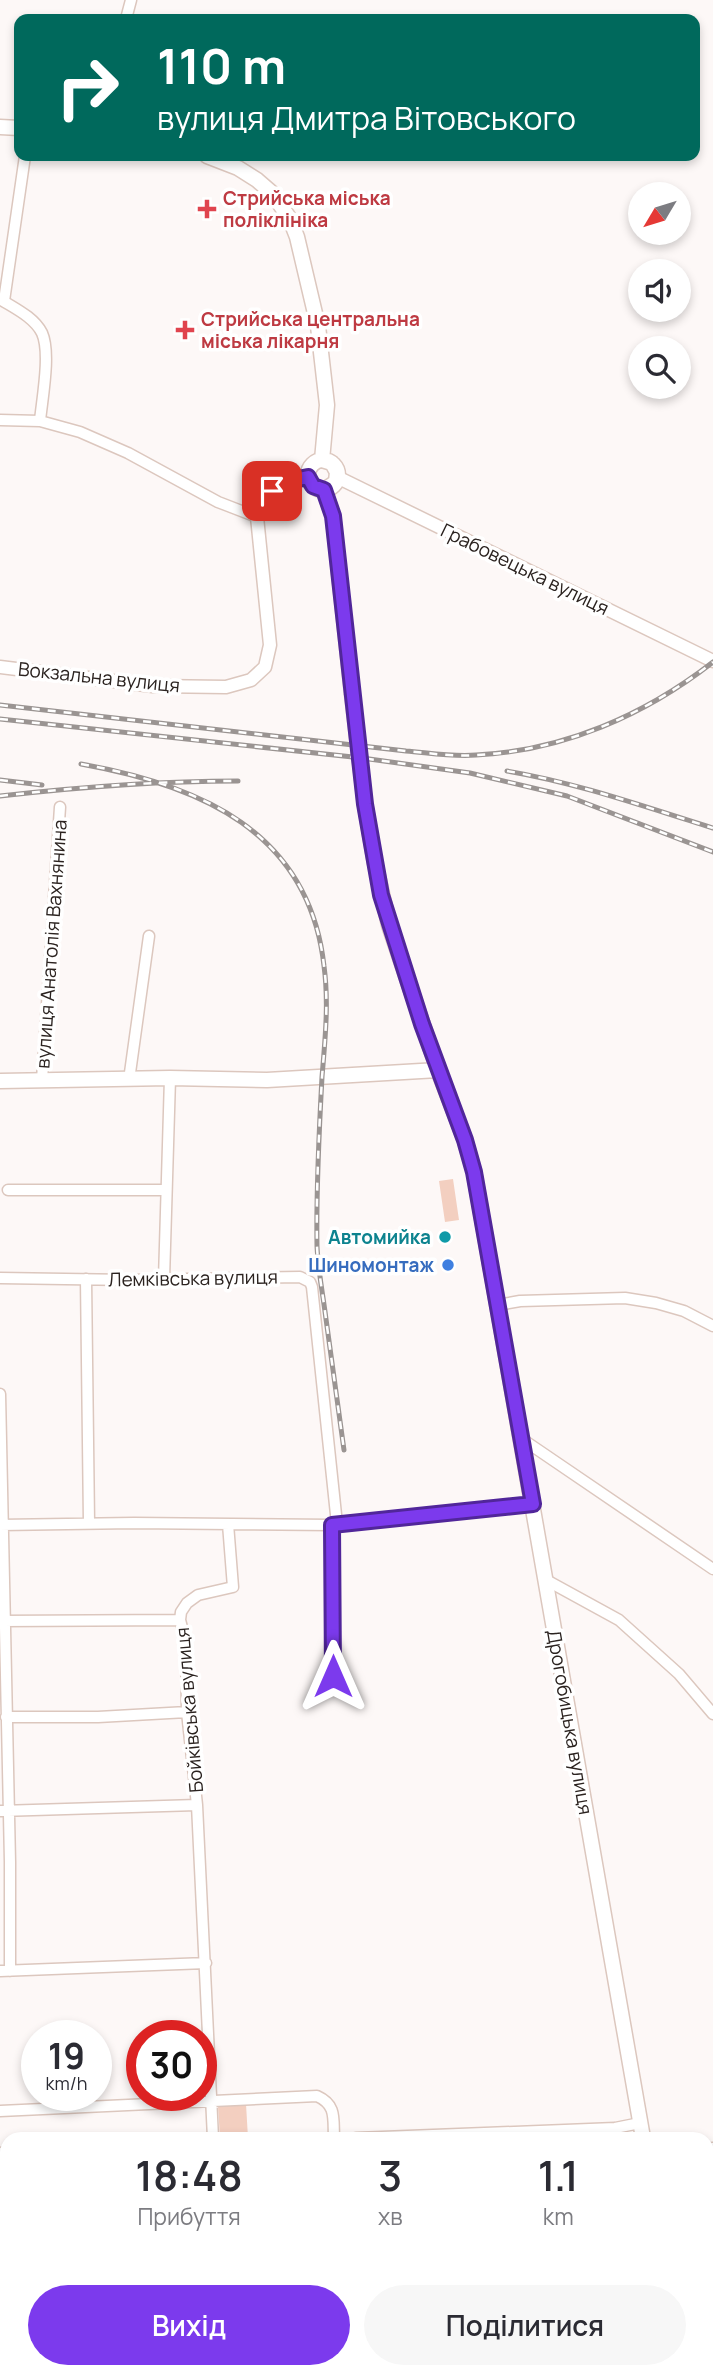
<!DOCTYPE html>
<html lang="uk">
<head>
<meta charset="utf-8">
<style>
  :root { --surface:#fff; --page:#f7f7f7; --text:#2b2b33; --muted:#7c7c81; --accent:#7c3aed }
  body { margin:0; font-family:Manrope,sans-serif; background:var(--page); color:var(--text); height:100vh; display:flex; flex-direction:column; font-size:26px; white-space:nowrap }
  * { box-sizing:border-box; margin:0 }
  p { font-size:23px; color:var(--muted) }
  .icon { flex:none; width:38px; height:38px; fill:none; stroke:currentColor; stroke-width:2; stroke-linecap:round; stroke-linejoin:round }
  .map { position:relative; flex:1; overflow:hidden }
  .side { position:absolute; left:0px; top:2132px; width:714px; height:247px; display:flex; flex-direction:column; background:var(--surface); border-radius:21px 21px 0 0; box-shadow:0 4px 10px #0003 }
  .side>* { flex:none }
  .hud { position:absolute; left:14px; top:14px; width:686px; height:147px; border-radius:14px; box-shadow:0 4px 10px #0003; background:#00695c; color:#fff; overflow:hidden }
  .needle { width:46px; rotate:232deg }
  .controls { position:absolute; left:628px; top:182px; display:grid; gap:14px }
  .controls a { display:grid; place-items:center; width:63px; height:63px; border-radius:50%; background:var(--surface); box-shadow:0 4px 10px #0003; font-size:35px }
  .speed { position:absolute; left:21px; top:2020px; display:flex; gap:14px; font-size:35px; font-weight:700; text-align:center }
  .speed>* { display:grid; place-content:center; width:91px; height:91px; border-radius:50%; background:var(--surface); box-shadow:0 4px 10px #0003; line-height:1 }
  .speed small { font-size:18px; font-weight:400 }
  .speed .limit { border:10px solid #d22; background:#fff; color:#111 }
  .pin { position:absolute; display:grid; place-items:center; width:60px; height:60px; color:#fff; margin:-30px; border-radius:14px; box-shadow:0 4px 10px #0006 }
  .me { position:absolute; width:77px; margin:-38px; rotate:0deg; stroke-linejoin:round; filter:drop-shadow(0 0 5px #0008) }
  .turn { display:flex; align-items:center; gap:24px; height:147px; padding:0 28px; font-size:32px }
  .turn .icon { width:91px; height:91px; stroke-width:2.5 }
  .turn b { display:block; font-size:49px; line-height:60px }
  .eta { display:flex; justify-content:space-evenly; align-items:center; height:119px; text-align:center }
  .eta b { font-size:42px; font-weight:600; line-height:49px }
  .action { display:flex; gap:14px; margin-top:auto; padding:14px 28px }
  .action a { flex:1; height:80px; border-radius:42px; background:var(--accent); color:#fff; font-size:28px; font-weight:600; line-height:80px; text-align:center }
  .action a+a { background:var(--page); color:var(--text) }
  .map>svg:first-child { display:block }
  .green { fill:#f3cfc0 }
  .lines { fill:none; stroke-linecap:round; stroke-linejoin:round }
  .minor-casing { stroke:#dcc7be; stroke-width:13 }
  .tertiary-casing { stroke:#dcc7be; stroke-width:15 }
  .secondary-casing { stroke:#dcc7be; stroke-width:17 }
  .minor { stroke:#fff; stroke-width:10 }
  .tertiary { stroke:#fff; stroke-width:12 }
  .secondary { stroke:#fff; stroke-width:14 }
  .rail-casing { stroke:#9a9492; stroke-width:5 }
  .rail { stroke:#fff; stroke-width:2.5; stroke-dasharray:8; stroke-linecap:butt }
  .secondary-bridge-casing { stroke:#dcc7be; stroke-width:17; stroke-linecap:butt }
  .secondary-bridge { stroke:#fff; stroke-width:14 }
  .route-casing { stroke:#51269a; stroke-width:18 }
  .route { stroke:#7c3aed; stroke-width:12 }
  .health-dot { fill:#e0444e; stroke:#fff; stroke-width:2.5 }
  .culture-dot { fill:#0f9aa8; stroke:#fff; stroke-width:2.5 }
  .shop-dot { fill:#3f7fe0; stroke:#fff; stroke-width:2.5 }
  .labels { text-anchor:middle; stroke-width:7; stroke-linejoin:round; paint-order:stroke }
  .health-label { font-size:19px; font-weight:bold; fill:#be3a42; stroke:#fff; text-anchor:start }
  .street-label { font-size:19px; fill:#2b2320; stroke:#fff }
  .culture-label { font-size:19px; font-weight:bold; fill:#0d838f; stroke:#fff; text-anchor:end }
  .shop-label { font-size:19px; font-weight:bold; fill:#366cbe; stroke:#fff; text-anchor:end }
</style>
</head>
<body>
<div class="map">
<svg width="713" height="2377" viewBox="0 0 713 2377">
  <rect width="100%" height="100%" fill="#fdf8f7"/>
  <path class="green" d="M453,1179L459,1220L445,1222L439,1181Z
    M246,2104L248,2138H220L218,2106Z"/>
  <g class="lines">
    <defs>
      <path id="minor" d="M126,19L131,0
        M0,299C14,308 34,317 42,333C51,353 42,399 40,421
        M4,301L25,156
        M0,420L40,421L80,432L128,453L218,502L257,517
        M42,1080L60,807
        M129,1080L149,936
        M8,1190H166
        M0,1278L130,1280L300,1277L310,1282L312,1287L337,1524
        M86,1279L89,1523
        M164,1279L170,1078
        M498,1305L520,1301L625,1298L656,1303L684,1311L713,1326
        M0,1394L10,1862V1971
        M522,1439L713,1569
        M0,1525L134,1523L332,1525L533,1504
        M332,1525L333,1676
        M546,1580L619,1620L679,1674L713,1714
        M1,1621L180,1620
        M6,1717H98L187,1712
        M0,1811L197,1805
        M0,1971L206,1963
        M0,2111L317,2096C337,2105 333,2119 334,2138
        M213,2138L197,1805L187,1712L186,1643L180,1620L181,1612L187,1603L198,1595L233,1587L228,1524
        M356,2138L615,2128L640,2123
        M707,2149L713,2148
        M0,2153L7,2152"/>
      <path id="tertiary" d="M337,477L713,661
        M0,667L153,686L226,687L251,680L265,667L270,645L257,517C266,490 281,482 308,477"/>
      <path id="secondary" d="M0,127L19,128
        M207,156L238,168L257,180L272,193L290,219L297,237L318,326L327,405L322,460L332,463L337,472L336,482L324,490L333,516L352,693
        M308 475a15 15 0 1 1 30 0a15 15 0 1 1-30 0Z
        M365,804L375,863L389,925L438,1070L465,1140L474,1172L643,2138
        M0,1081L170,1078L267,1080L438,1070
        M683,2371L684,2377"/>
    </defs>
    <use href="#minor" class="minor-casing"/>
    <use href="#tertiary" class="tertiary-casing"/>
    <use href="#secondary" class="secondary-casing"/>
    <use href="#minor" class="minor"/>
    <use href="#tertiary" class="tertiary"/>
    <use href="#secondary" class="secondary"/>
    <defs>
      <path id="rail" d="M0,705L406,751C430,753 453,757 476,755C563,751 645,715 713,662
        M0,719L362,758L470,773L567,796L713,852
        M81,764C199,785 309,831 324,966C329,1003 325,1040 322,1077C319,1132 316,1190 317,1246C318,1270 323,1295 326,1319C332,1363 338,1407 344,1450
        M507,771C578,783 645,807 713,828
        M0,780L42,785
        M0,796C80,787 157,781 238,781"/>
    </defs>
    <use href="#rail" class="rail-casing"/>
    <use href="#rail" class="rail"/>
    <defs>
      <path id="secondary-bridge" d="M352,693L365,804"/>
    </defs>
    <use href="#secondary-bridge" class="secondary-bridge-casing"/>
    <use href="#secondary-bridge" class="secondary-bridge"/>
  </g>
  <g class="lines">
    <defs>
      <path id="route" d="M272,491L289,481L308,477L313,486L324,490L333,516L365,804L381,895L422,1024L465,1140L474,1172L533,1504L332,1525L333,1676"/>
    </defs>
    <use href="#route" class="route-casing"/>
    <use href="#route" class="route"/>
  </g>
  <g class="health-dot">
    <path d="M203.5 198.5h7v7h7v7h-7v7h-7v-7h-7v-7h7z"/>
    <path d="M181.5 319.5h7v7h7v7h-7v7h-7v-7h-7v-7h7z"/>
  </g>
  <circle class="culture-dot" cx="445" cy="1237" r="7"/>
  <circle class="shop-dot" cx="448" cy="1265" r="7"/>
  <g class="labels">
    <g class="health-label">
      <text x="223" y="205">Стрийська міська<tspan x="223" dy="22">поліклініка</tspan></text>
      <text x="201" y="326">Стрийська центральна<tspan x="201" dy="22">міська лікарня</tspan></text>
    </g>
    <g class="street-label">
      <text transform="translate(525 569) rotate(26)" y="7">Грабовецька вулиця</text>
      <text transform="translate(99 677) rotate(6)" y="7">Вокзальна вулиця</text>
      <text transform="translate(51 944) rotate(-86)" y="7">вулиця Анатолія Вахнянина</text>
      <text transform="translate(193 1278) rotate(-1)" y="7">Лемківська вулиця</text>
      <text transform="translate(189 1710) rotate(-95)" y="7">Бойківська вулиця</text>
      <text transform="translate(570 1722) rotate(80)" y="7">Дрогобицька вулиця</text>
    </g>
    <g class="culture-label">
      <text x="431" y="1244">Автомийка</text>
    </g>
    <g class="shop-label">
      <text x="434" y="1272">Шиномонтаж</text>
    </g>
  </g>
</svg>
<div class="controls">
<a><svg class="needle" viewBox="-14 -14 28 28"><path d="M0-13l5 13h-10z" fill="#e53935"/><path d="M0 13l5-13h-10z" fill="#7c7c81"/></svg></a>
<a><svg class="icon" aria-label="sound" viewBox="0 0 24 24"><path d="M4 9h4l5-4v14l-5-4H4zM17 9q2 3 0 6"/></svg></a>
<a><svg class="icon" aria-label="search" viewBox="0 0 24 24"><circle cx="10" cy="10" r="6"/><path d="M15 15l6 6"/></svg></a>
</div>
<div class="speed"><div>19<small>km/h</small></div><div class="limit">30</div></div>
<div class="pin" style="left:272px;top:491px;background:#d93025"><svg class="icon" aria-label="arrive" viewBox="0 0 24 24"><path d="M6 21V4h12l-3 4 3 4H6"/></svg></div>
<svg class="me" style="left:333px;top:1676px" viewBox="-20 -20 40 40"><path d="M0-17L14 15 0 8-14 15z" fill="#7c3aed" stroke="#fff" stroke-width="4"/></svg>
<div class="hud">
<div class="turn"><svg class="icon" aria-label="right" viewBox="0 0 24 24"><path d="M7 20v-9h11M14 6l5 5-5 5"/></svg><div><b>110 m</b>вулиця Дмитра Вітовського</div></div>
</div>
<section class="side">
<div class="eta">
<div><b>18:48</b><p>Прибуття</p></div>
<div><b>3</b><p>хв</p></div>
<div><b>1.1</b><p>km</p></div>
</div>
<div class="action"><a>Вихід</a><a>Поділитися</a></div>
</section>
</div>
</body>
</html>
